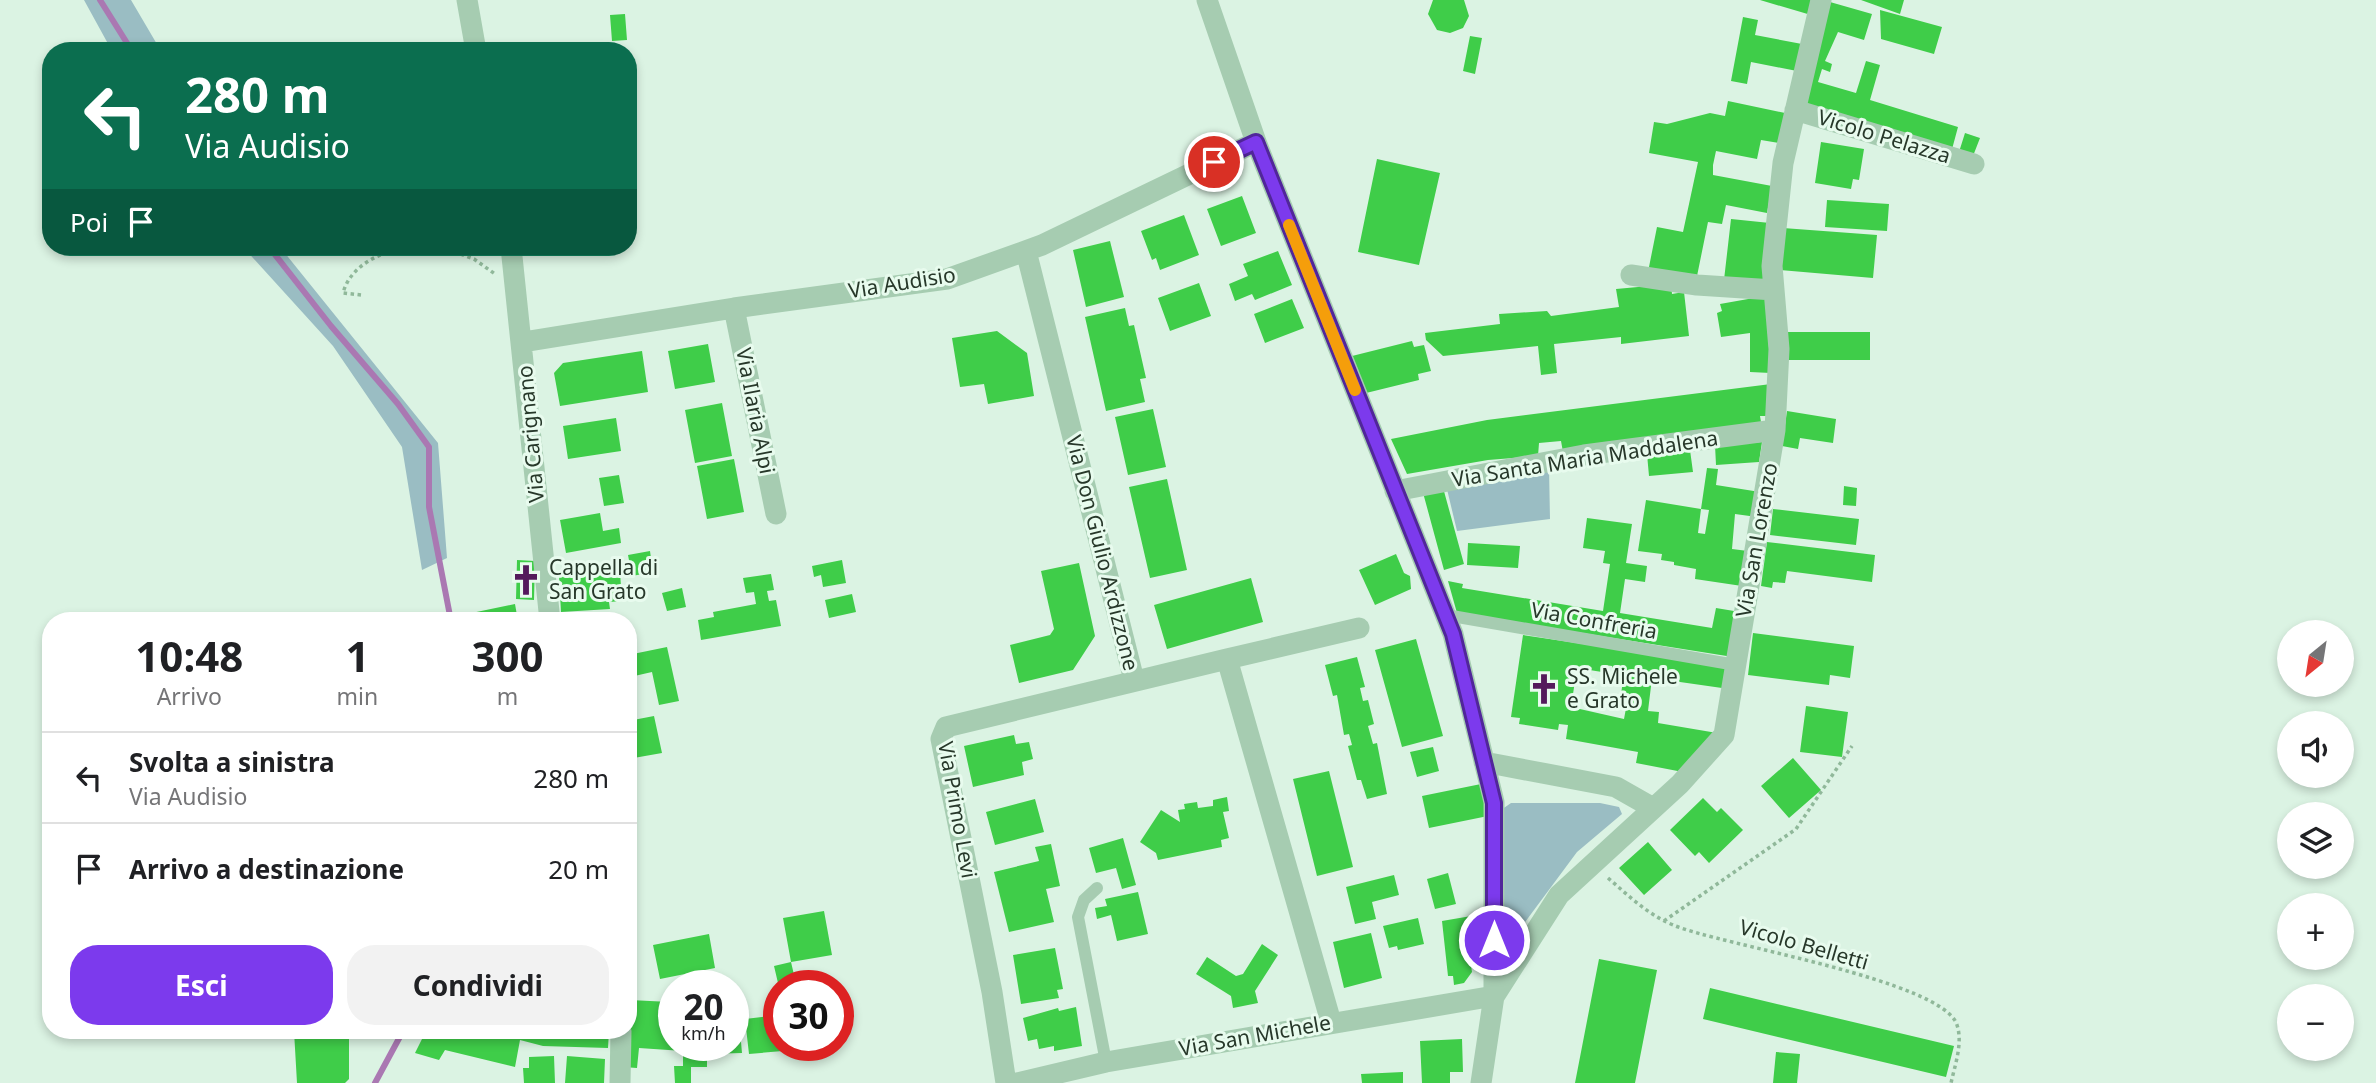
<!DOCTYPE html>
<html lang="it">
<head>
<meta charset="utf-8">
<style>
  :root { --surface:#fff; --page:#f2f2f2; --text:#202124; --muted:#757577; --line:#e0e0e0; --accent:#7c3aed }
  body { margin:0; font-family:"Noto Sans",sans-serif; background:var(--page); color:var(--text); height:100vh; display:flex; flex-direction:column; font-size:26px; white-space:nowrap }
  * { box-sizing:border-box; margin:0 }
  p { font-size:23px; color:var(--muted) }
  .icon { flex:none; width:38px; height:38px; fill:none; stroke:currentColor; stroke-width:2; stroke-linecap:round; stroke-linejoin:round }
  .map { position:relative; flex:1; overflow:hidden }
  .details { position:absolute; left:42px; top:612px; width:595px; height:427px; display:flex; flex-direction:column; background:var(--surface); border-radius:28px; box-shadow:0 4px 10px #0003 }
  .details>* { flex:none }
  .hud { position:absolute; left:42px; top:42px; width:595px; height:214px; border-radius:28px; box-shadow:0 4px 10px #0003; background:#0b6e4f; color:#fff; overflow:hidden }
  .needle { width:46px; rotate:210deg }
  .fabs { position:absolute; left:2277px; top:620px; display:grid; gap:14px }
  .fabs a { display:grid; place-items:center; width:77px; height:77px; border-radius:50%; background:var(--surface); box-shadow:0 4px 10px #0003; font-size:35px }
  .speed { position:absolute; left:658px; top:970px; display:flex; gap:14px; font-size:35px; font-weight:700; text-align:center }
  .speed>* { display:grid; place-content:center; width:91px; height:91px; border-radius:50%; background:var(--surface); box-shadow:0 4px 10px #0003; line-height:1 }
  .speed small { font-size:18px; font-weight:400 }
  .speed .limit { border:10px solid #d22; background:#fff; color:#111 }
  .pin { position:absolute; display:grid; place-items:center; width:60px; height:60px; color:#fff; margin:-30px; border:4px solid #fff; border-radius:50%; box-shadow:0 2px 7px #0007 }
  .me { position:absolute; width:77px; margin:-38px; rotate:0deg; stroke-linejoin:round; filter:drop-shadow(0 0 5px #0008) }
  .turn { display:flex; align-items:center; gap:24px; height:147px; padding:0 28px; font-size:32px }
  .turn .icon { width:91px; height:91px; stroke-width:2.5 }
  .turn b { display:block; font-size:49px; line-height:60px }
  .then { display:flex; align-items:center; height:66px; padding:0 28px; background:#0003; gap:14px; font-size:26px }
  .eta { display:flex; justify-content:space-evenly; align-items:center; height:119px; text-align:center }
  .eta b { font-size:42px; font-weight:700; line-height:49px }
  .primary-button { display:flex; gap:14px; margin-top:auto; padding:14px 28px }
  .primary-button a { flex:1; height:80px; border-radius:28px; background:var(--accent); color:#fff; font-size:28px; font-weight:700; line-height:80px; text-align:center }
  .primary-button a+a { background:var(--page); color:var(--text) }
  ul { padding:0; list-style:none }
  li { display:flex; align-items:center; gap:21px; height:91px; padding:0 28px; border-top:2px solid var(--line) }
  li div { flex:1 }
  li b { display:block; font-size:26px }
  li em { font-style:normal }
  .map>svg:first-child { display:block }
  .green { fill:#9abdc3 }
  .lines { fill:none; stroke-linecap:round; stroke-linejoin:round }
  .stream { stroke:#aa78b2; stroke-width:6 }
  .building { fill:#3fcd49; fill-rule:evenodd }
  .path { stroke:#90b89a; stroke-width:3.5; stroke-dasharray:3.5 3.5; stroke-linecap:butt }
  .lane { stroke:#a6ccb1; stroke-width:12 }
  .street { stroke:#a6ccb1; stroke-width:21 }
  .route-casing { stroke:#51269a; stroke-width:18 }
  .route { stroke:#7c3aed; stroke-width:12 }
  .slow { stroke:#f59e0b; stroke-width:12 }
  .labels { text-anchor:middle; stroke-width:6; stroke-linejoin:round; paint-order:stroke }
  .street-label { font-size:21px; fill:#27382a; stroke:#e8fbee }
  .poi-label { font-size:21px; fill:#27382a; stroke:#e8fbee; text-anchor:start }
</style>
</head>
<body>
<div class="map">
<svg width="2376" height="1083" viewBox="0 0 2376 1083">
  <rect width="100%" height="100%" fill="#dbf3e3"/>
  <path class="green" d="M84,0H131L161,51H112Z
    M243,247H280L438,443L447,558L422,570L402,447L333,346Z
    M1549,467L1550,519L1457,531L1446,485Z
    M1511,803H1600L1619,807L1622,814L1577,852L1508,945L1499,939L1501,810Z"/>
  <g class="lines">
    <path class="stream" d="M100,0L132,51
      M269,247L331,326L398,404L429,447V507L451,621
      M375,1083L403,1031"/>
  </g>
  <path class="building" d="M1433,0H1464L1469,16L1463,28L1450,33L1437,30L1428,14Z
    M1760,0H1816L1811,15Z
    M1861,0H1904L1900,14Z
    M1830,2L1872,14L1864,40L1838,32L1825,61L1832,64L1830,72L1822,69L1818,82L1856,93L1866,61L1880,65L1870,100L1958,127L1951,153L1799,108Z
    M1880,10L1942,27L1934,54L1881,39Z
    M625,14L627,40L612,41L610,15Z
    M1743,17L1758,20L1755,35L1802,44L1797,71L1751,62L1747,84L1731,81Z
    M1470,36L1482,38L1475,74L1463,71Z
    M1728,101L1785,113L1779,143L1761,140L1757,159L1716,151L1713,165V175L1772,186L1767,213L1726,205L1722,224L1708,222L1696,281L1648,272L1657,227L1683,232L1698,162L1649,153L1654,122L1667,124L1710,113L1725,116Z
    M1965,133L1980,138L1973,156L1959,152Z
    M1821,142L1864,149L1859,180L1853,179L1851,189L1815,183Z
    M1377,159L1440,173L1419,265L1358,252Z
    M1242,196L1256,233L1221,246L1207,209Z
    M1827,200L1889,204L1887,231L1825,227Z
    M1184,215L1199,255L1160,270L1156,258L1152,260L1141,231Z
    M1731,219L1770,223L1763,284L1724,280Z
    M1783,228L1877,235L1873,278L1780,270Z
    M1110,241L1124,297L1086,307L1073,250Z
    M1278,251L1292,285L1255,300L1252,294L1235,301L1229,284L1248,276L1243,264Z
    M1199,283L1211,316L1170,331L1158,298Z
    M1671,284L1672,294L1684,292L1689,336L1621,344V337L1554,344L1557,373L1541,375L1538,346L1443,356L1426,340L1425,333L1500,324L1499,314L1547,311L1551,316L1619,307L1616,289Z
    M1765,296L1771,373L1750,372V333L1721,337L1717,313L1722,311L1720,304Z
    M1292,299L1304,328L1265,343L1254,314Z
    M1125,308L1129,326L1134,325L1146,378L1140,379L1145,402L1106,411L1085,317Z
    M997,331L1027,353L1034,396L988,404L984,384L960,387L952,338Z
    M1785,332H1870V360H1786Z
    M1412,341L1414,347L1424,345L1431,371L1418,374L1419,380L1362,394L1352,356Z
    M708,344L715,382L675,389L668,351Z
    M642,351L648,392L560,406L554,373L563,363Z
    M1771,384L1774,416H1760L1762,428L1563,452L1561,441L1539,443L1538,456L1488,460L1407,474L1391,439L1487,420Z
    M722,403L732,456L695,463L685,410Z
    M1153,409L1166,467L1128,475L1115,417Z
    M1787,411L1836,419L1833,443L1800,438L1798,449L1782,446Z
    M616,418L621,451L568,459L563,426Z
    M1762,442L1759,462L1716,465L1715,445Z
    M1690,450L1693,472L1649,476L1647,454Z
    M734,459L744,512L707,519L697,466Z
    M1707,468L1718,469L1716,485L1760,492L1757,517L1735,514L1732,549L1748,551L1742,586L1695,579L1696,569L1674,565V562L1661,560L1662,554L1638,551L1646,500L1701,509ZM1701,509L1709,510L1705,534L1698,533Z
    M619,475L624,503L604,506L599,478Z
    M1167,479L1187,570L1150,578L1129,487Z
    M1442,484L1464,564L1444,570L1422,489Z
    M1844,486L1857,488L1856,506L1843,505Z
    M1773,509L1859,519L1856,545L1770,535Z
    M600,513L603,531L619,528L621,543L566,553L560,520Z
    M1587,518L1632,524L1626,563L1647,566L1645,582L1625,579L1620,613L1712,628L1716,608L1740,612L1733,657L1457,613L1448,581L1463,584L1462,588L1603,611L1610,564L1603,563L1605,551L1583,548Z
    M1767,542L1875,555L1872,582L1787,571L1785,583L1773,582L1772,588L1761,586Z
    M1468,543L1520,546L1518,568L1467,565Z
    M650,551L653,572L632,576L628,555Z
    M1396,554L1404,573L1410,576L1411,589L1375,605L1359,570Z
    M517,560L535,561L534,600L516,599Z
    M842,560L846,583L823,587L821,575L814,577L812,566Z
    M1079,563L1095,636L1073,670L1019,683L1010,645L1050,635L1054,629L1041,571Z
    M620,572L622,601L609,602L610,609L561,612L559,576Z
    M771,574L774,590L767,591L769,601L776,600L781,626L701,640L698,620L714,617L713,612L756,604L754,592L746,593L743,578Z
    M1251,578L1263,622L1167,649L1154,605Z
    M682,588L686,607L667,611L662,593Z
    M852,594L856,612L829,618L825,600Z
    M515,604L518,621H464L462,615Z
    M1753,633L1854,646L1850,678L1830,675L1829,685L1748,675Z
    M1523,635L1732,666L1729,689L1652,678L1648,711L1659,712L1658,723L1717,733L1688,773L1636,763L1638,752L1566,739L1568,725L1559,724L1558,730L1519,724L1520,718L1511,717ZM1604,665L1612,666L1616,679L1623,680L1620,702L1627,703L1624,719L1571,707L1577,668L1602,672Z
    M1416,639L1443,736L1402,747L1375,650Z
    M667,647L679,701L659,705L652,672L630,677L634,693L628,694V655Z
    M1357,657L1365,687L1360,688L1363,701L1368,700L1374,724L1368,726L1373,744L1377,743L1387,794L1367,799L1361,780H1357L1348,746L1352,745L1349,734L1344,735L1337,695L1333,696L1325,665Z
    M1806,706L1848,712L1842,757L1800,752Z
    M654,716L662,753L628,759V721Z
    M1014,735L1016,744L1029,742L1033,759L1022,762L1024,775L973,787L964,746Z
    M1433,747L1439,771L1417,777L1410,752Z
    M1793,758L1821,790L1789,818L1761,786Z
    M1329,771L1353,867L1317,876L1293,779Z
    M1481,784L1488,816L1429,828L1422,796Z
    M1227,797L1229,811L1223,812L1229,838L1221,840L1222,847L1158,860L1156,853L1140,842L1161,810L1180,822L1178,810L1185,809L1184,804L1197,802L1198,808L1213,806V800Z
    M1703,798L1717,812L1721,808L1743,830L1709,863L1699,852L1695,856L1670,830Z
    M1035,799L1044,832L995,845L986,812Z
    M1123,838L1136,885L1122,889L1116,868L1096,873L1089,848Z
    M1648,842L1672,870L1644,895L1619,868Z
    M1051,844L1060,886L1046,889L1054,922L1009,932L994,872L1039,861L1035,847Z
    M1448,873L1456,904L1435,909L1427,879Z
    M1394,875L1399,895L1372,902L1376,919L1355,924L1346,887Z
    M1138,892L1148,934L1117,941L1111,915L1097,919L1095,908L1107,906L1105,899Z
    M824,911L832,955L791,962L795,979L778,983L774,966L791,962L783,918Z
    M1483,914L1489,943L1468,946L1472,972L1464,983L1454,985L1453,976H1448L1442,921Z
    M1418,918L1424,944L1398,950L1397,946L1389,948L1383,926Z
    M1371,933L1382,978L1344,988L1333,942Z
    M709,934L715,968L660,979L653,945Z
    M1262,944L1278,955L1255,991L1258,1003L1233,1008L1231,996L1196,974L1207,957L1236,976L1243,974Z
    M1055,948L1063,989L1057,990L1059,998L1021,1004L1013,955Z
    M1599,959L1657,970L1635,1083H1575Z
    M1710,988L1954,1046L1946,1077L1703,1019Z
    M630,1000L670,1002L668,1029L674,1028V1045H733V1020H739L742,1053L707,1054V1067H691V1083H675L674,1066H683V1051L639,1048L637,1068L623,1067Z
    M1076,1007L1082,1046L1054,1051V1046L1039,1049L1037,1039L1028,1041L1023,1018L1058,1008L1059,1011Z
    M779,1015V1045H805L806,1049L749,1054L745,1019Z
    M294,1031H349V1079L345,1083H297Z
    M426,1031H609L608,1048L543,1046L520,1040L515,1067L445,1050L439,1060L415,1053Z
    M1462,1039L1463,1072H1450V1083H1422L1420,1041Z
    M1776,1052L1800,1054L1797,1083H1773Z
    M554,1056L555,1083H524L523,1068H529V1057Z
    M567,1056L605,1059L604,1083H565Z
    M1403,1072V1083H1362L1361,1074Z"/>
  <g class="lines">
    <path class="path" d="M441,247L474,259L495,274
      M361,295L343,293C351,263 387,248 417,247
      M1608,878C1629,896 1647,914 1673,925C1720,945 1943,980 1957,1025C1963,1043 1955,1065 1951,1083
      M1664,921L1796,829L1852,746"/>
    <path class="lane" d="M1446,615L1736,665
      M1097,888L1084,900L1078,917L1106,1062"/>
    <path class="street" d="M467,0L476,51
      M1207,0L1256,142L1453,634L1494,802V996L1481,1083
      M1795,110L1974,164
      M511,247L550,621
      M1026,251L1134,680
      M1631,275L1697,285L1774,290
      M734,308L776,514
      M523,342L734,308L947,279L1042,245L1256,142
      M1395,491L1584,455L1775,430
      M1227,659L1359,628
      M1484,762L1616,787L1653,808
      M1495,995L1559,895L1680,784L1724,735L1775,430L1779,349L1772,266L1783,163L1821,0
      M620,1083L621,1031
      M1006,1083L992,992L941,739L946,727L1227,659L1331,1022
      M1017,1083L1106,1062L1494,996"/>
  </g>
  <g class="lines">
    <defs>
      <path id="route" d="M1214,162L1256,142L1453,634L1494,803V940"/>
    </defs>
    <use href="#route" class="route-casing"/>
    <use href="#route" class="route"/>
    <path class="slow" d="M1289,225L1355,390"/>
  </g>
  <defs>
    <symbol id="church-bare" viewBox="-9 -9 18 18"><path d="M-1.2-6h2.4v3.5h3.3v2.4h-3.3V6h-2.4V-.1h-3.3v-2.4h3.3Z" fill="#541a5c" stroke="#e8fbee" stroke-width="2.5" paint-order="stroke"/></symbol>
  </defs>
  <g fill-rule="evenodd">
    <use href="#church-bare" x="504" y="558" width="44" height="44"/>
    <use href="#church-bare" x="1522" y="667" width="44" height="44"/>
  </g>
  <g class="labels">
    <g class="street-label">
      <text transform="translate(1884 137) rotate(17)" y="7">Vicolo Pelazza</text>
      <text transform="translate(902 283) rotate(-9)" y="7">Via Audisio</text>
      <text transform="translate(755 411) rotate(79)" y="7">Via Ilaria Alpi</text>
      <text transform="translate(531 434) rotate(-95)" y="7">Via Carignano</text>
      <text transform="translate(1585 459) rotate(-9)" y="7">Via Santa Maria Maddalena</text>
      <text transform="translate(1757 540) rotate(-80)" y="7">Via San Lorenzo</text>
      <text transform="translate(1102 553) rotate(76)" y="7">Via Don Giulio Ardizzone</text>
      <text transform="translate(1594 621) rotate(10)" y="7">Via Confreria</text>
      <text transform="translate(957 810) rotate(80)" y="7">Via Primo Levi</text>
      <text transform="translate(1804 945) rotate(16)" y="7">Vicolo Belletti</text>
      <text transform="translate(1255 1036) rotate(-10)" y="7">Via San Michele</text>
    </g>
    <g class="poi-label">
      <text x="549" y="575">Cappella di<tspan x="549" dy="24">San Grato</tspan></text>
      <text x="1567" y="684">SS. Michele<tspan x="1567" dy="24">e Grato</tspan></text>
    </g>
  </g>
</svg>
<div class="fabs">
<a><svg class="needle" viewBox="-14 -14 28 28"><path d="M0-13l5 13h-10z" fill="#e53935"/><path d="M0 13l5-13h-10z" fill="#757577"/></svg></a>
<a><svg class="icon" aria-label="sound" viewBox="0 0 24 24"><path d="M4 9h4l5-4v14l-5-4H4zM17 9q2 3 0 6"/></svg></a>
<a><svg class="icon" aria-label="layers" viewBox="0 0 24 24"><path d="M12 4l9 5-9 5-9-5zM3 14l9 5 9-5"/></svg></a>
<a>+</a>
<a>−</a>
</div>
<div class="speed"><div>20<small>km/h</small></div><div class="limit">30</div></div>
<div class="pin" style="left:1214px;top:162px;background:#d93025"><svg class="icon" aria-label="arrive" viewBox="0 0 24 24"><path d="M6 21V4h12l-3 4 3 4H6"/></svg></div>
<svg class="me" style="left:1494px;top:940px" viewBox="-20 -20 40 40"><circle r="17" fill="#7c3aed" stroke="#fff" stroke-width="3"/><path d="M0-11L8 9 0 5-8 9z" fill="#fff"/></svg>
<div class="hud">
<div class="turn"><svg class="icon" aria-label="left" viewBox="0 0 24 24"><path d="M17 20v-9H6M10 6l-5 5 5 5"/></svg><div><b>280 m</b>Via Audisio</div></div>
<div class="then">Poi<svg class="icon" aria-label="arrive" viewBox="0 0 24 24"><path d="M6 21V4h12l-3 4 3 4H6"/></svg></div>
</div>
<section class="details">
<div class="eta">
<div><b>10:48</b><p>Arrivo</p></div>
<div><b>1</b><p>min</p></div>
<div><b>300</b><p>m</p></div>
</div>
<ul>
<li><svg class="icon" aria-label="left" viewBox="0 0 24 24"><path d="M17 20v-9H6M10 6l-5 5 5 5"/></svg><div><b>Svolta a sinistra</b><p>Via Audisio</p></div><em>280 m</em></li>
<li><svg class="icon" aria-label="arrive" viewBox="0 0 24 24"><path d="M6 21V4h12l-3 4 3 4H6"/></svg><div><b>Arrivo a destinazione</b></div><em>20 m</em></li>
</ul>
<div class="primary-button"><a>Esci</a><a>Condividi</a></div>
</section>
</div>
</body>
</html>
